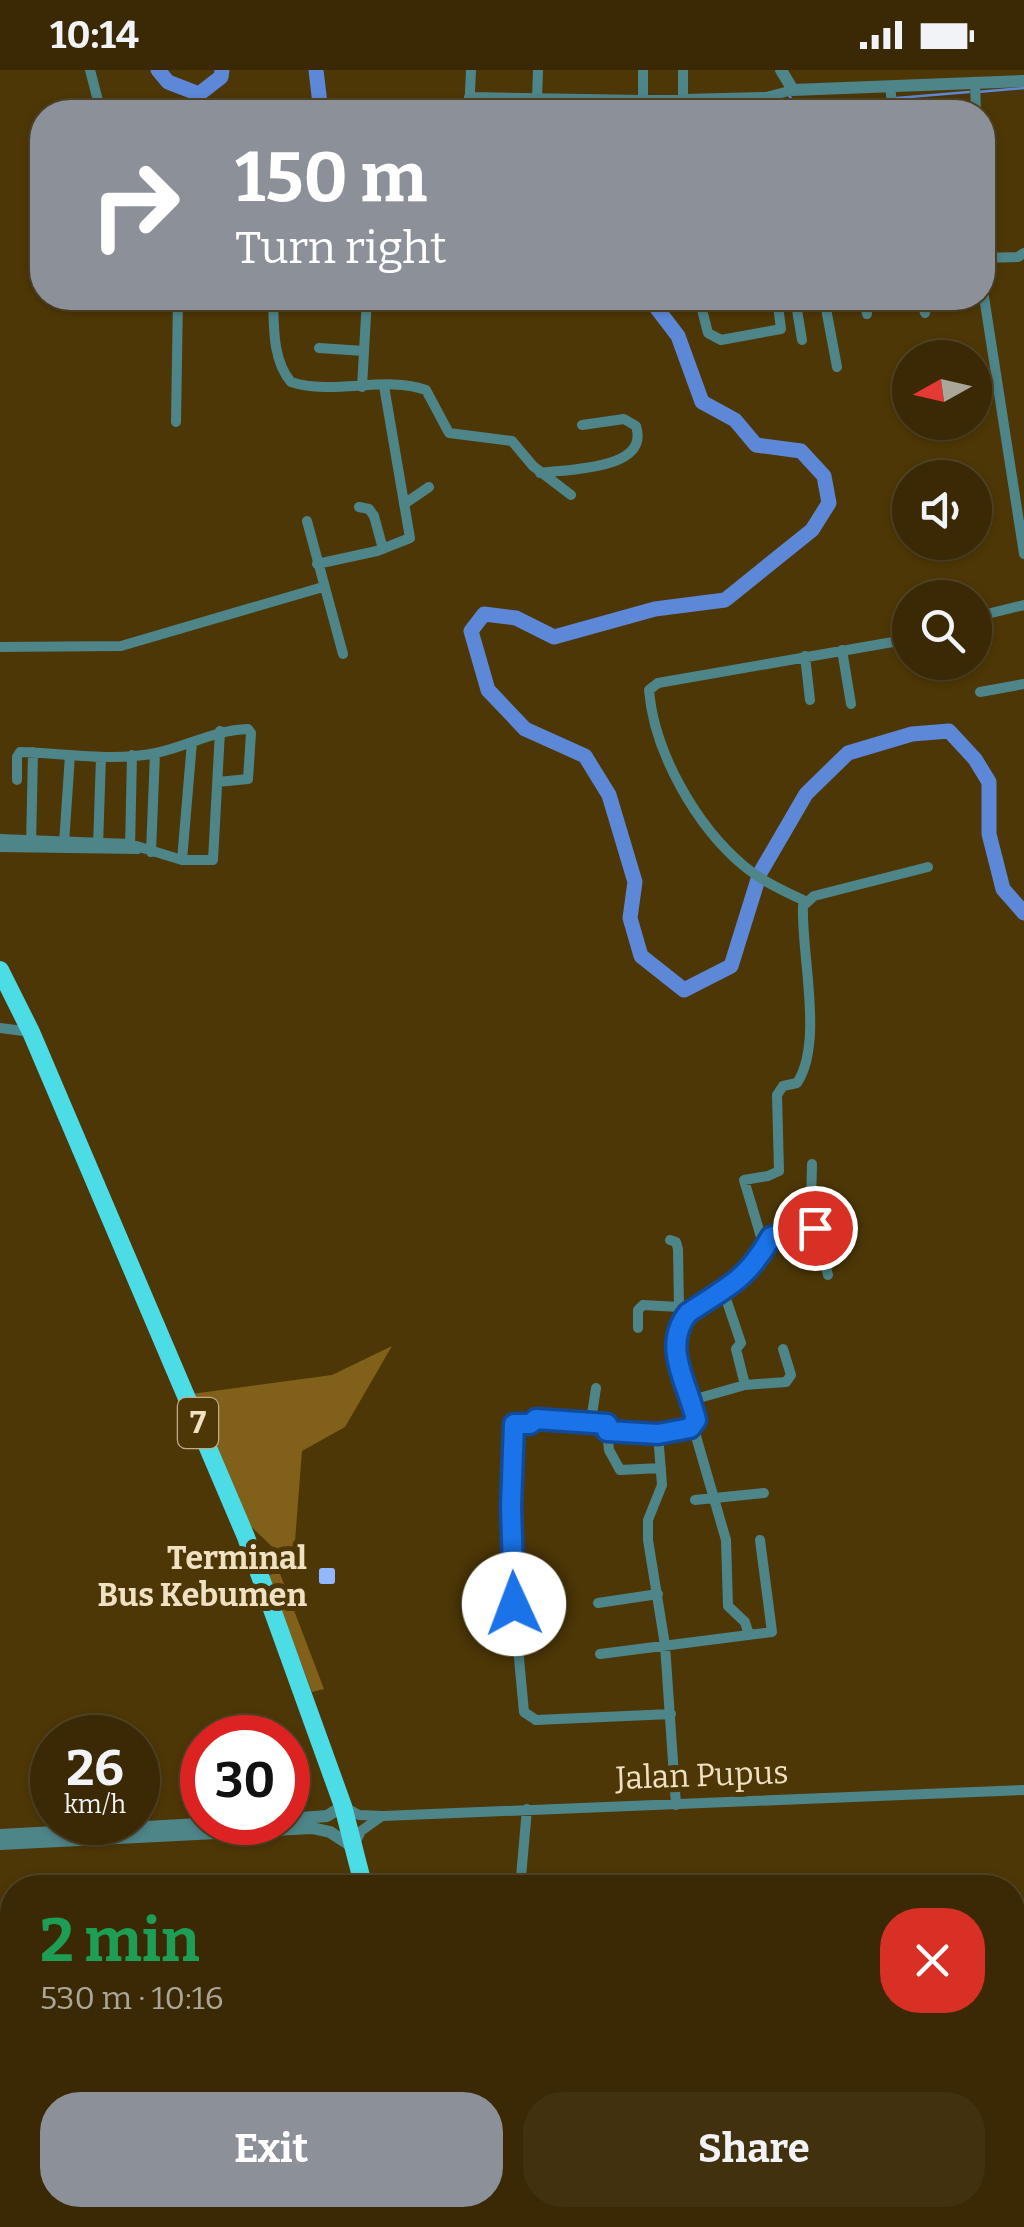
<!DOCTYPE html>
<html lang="en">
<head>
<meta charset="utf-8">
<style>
  :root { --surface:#3a2904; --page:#41310e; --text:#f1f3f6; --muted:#aba69a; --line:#544526; --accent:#8c9099 }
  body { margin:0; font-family:Bitter,serif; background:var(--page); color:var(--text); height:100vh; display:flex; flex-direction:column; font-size:38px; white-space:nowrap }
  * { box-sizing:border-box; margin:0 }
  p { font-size:32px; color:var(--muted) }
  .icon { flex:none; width:55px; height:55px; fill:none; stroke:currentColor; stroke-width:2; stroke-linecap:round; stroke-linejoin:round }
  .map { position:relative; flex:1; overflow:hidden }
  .panel { position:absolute; left:0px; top:1805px; width:1025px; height:352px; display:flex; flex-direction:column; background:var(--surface); border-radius:40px 40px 0 0; box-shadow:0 2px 8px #0004,0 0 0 2px var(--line) }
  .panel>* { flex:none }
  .top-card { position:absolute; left:30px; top:30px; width:965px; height:210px; border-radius:40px; box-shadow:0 2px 8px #0004,0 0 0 2px var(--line); background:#8c9099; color:#fff; overflow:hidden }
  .needle { width:65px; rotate:262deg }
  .fabs { position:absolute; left:892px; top:270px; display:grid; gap:20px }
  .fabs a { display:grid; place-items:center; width:100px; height:100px; border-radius:50%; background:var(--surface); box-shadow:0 2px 8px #0004,0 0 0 2px var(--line); font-size:50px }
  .speed { position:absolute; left:30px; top:1645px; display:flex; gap:20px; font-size:50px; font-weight:700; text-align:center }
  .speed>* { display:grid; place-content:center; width:130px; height:130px; border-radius:50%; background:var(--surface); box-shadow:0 2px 8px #0004,0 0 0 2px var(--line); line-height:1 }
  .speed small { font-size:25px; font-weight:400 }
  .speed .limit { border:15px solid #d22; background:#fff; color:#111 }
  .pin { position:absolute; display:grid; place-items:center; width:85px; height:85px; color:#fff; margin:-42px; border:5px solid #fff; border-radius:50%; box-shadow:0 2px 10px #0007 }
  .me { position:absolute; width:110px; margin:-55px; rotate:358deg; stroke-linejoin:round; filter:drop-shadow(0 0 8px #0008) }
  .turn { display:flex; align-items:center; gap:35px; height:210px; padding:0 40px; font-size:45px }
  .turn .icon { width:130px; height:130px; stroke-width:2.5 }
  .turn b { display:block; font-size:70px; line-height:85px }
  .round { display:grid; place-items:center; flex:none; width:105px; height:105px; border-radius:40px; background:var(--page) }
  .headline { display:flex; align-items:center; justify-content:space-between; height:170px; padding:0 40px }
  h1 { font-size:60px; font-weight:700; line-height:75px; color:#1e9e55 }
  .action { display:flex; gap:20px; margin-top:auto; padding:20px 40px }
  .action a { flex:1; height:115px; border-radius:40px; background:var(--accent); color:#fff; font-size:40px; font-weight:700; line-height:115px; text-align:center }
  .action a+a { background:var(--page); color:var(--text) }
  .status { display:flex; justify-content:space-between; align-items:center; height:70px; padding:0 50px; background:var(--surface); direction:ltr }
  .status svg { height:28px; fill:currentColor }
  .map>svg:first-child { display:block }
  .green { fill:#81601a }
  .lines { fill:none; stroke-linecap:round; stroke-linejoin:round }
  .stream { stroke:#5d88d8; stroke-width:2.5 }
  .river { stroke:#5d88d8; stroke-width:15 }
  .minor { stroke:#4e8589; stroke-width:10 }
  .tertiary { stroke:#4e8589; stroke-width:12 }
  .trunk { stroke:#4bdce6; stroke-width:18 }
  .route-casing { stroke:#114b97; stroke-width:25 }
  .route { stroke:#1a73e8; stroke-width:18 }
  .poi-dot { fill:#91b8fd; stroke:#4d3706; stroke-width:4 }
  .labels { text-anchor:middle; stroke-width:10; stroke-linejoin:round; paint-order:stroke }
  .shield { fill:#4d3706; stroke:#c0ae8a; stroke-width:2.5 }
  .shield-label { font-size:30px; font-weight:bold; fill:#f1e1c3 }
  .poi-label { font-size:32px; font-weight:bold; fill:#f1e1c3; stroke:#4d3706; text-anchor:end }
  .street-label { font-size:32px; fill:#f1e1c3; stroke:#4d3706 }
</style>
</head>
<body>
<div class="status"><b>10:14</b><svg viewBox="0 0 49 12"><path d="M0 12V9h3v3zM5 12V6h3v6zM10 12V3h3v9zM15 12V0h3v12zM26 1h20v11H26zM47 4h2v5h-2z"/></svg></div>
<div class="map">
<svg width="1024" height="2157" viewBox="0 0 1024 2157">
  <rect width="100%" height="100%" fill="#4d3706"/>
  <path class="green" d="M392,1276L345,1357L302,1381L293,1497L230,1436L184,1325L332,1305Z
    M279,1501L324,1619L312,1622L268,1506Z"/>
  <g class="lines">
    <path class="stream" d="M977,22L1024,18
      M788,24L795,34L806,37L889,29
      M897,28L969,22"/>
    <path class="river" d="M158,0L168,12L199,24L221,7L222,0
      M316,0L321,42
      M649,228L678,266L702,332L735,350L756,375L801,381L824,406L829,433L812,460L725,530L655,539L554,567L516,548L484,544L471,561L488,620L525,659L585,686L609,725L635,812L630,848L641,886L684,920L731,896L760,803L806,724L848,683L912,664L949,661L975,689L989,712V764L1003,819L1024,843"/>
    <path class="minor" d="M90,0L101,42
      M683,0V42
      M975,14L976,42
      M890,16L893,42
      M469,27L643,30L766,27L793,20
      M537,28L538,0
      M643,30V0
      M101,37L140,42
      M469,42L471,0
      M982,188L1018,187L1024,183
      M982,214L1024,484
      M273,228C274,255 272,290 291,312C334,326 385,305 426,320L449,363L512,371L533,396L571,425
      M699,228L708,263L721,270L781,259L777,228
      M795,228L802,270
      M824,228L837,297
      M864,228L867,244
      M920,228L925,243
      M319,278L364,281
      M362,317L367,228
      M176,352L178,228
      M540,403C569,399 650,400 636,356L624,349L582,355
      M404,434L429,417
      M359,437L369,439L374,446L383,479
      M307,451L343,584
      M317,494L377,481L410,468L384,316
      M975,547L1024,535
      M0,577L121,576L323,517
      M842,580L851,634
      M805,586L810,630
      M980,622L1024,614
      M17,710V687L20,682C65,683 111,692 156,683C188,676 215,660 248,659L251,663L248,709L218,712
      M0,769L130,774L182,790H213L220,661
      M64,774L70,685
      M31,776L33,682
      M98,776L101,687
      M0,777L138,779
      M130,779L132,685
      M151,782L155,683
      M182,790L192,672
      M805,831C784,821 762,811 744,796C696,756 654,682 649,620L658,613L910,569
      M0,958L31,962
      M812,1094L811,1135L828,1205
      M670,1170L676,1172L678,1179L679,1237
      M765,1180L744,1110L768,1106L779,1101L777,1025L783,1016L797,1013C824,973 801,884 803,836L814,826L928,797
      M723,1220L741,1273L736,1279L745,1315
      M638,1258V1240L643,1235L679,1237L688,1243
      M692,1330L745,1315L786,1312L791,1305L783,1279
      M591,1351L596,1318
      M607,1354L536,1349L530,1354H514C505,1450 515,1547 524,1642L536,1650L671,1644
      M693,1356L726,1470L728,1536L745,1552L749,1565
      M658,1364L662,1415L648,1450V1470L665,1575L676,1735
      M661,1398L620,1400L609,1380L607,1361L658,1364L693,1356C701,1328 671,1302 675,1274C681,1235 718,1228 744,1205C757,1194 763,1182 771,1167L814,1151
      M695,1430L764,1423
      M598,1533L658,1524
      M514,1534L547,1533L557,1541
      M600,1584L772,1562L760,1470
      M343,1736L359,1745L383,1746L1024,1720
      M353,1777L361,1761L382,1746
      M520,1818L527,1739
      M482,2157L483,2145"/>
    <path class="tertiary" d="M781,0L793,20L1024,11
      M288,1749L327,1746L343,1736
      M0,1765L236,1752
      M0,1774L312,1758L330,1762L353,1777"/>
    <path class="trunk" d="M0,900L31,962L246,1467L343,1736L364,1818
      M497,2145L502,2157"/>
  </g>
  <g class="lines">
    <defs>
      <path id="route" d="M514,1534L511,1436L514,1354H530L536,1349L607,1354V1361L658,1364L690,1358L696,1350C688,1313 661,1277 688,1243C728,1216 746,1211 771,1167L814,1152L815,1158"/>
    </defs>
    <use href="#route" class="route-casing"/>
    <use href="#route" class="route"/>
  </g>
  <rect class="poi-dot" x="317" y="1496" width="20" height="20" rx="5"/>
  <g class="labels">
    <rect class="shield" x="178" y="1328" width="40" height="50" rx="8"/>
    <g class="shield-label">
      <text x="198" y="1363">7</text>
    </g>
    <g class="poi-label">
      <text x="307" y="1499">Terminal<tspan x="307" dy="37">Bus Kebumen</tspan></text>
    </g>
    <g class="street-label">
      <text transform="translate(702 1705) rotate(-2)" y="11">Jalan Pupus</text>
    </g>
  </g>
</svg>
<div class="fabs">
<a><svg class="needle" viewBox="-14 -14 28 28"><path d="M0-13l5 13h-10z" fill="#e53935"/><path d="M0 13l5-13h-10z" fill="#aba69a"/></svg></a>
<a><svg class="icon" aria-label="sound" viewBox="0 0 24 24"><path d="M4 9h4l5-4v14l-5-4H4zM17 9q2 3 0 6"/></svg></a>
<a><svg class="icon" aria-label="search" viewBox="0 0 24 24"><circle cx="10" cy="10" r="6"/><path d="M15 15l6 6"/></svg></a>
</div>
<div class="speed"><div>26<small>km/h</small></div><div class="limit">30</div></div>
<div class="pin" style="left:815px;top:1158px;background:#d93025"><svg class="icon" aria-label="arrive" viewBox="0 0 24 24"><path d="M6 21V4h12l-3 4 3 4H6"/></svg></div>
<svg class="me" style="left:514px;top:1534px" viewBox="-20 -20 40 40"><circle r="19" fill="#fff"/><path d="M0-13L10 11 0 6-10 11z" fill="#1a73e8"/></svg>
<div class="top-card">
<div class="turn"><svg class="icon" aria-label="right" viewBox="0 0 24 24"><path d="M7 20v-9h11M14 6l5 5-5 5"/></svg><div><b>150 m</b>Turn right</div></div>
</div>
<section class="panel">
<div class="headline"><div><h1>2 min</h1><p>530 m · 10:16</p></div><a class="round" style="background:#d93025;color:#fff"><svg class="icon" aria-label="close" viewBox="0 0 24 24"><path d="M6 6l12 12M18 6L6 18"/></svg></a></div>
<div class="action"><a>Exit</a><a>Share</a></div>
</section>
</div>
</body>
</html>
